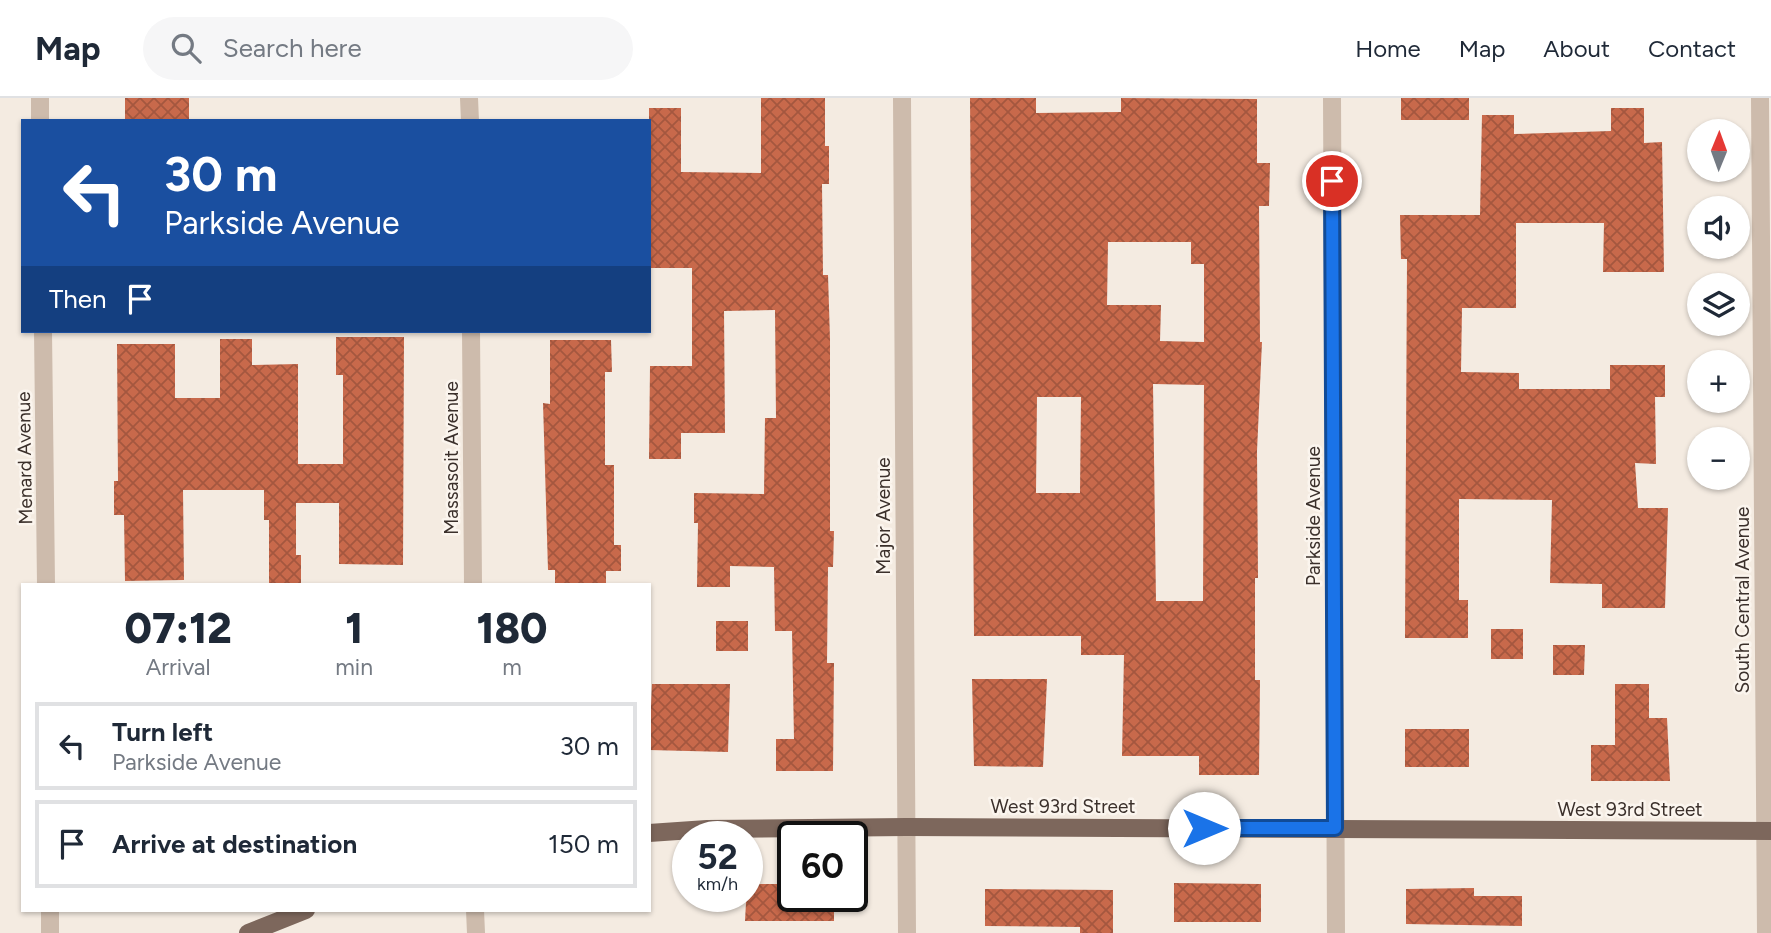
<!DOCTYPE html>
<html lang="en">
<head>
<meta charset="utf-8">
<style>
  :root { --surface:#fff; --page:#f6f6f7; --text:#1f2937; --muted:#747a83; --line:#e0e1e3 }
  body { margin:0; font-family:Figtree,sans-serif; background:var(--page); color:var(--text); height:100vh; display:flex; flex-direction:column; font-size:26px; white-space:nowrap }
  * { box-sizing:border-box; margin:0 }
  p { font-size:23px; color:var(--muted) }
  .icon { flex:none; width:38px; height:38px; fill:none; stroke:currentColor; stroke-width:2; stroke-linecap:round; stroke-linejoin:round }
  .map { position:relative; flex:1; overflow:hidden }
  .panel { position:absolute; left:21px; top:485px; width:630px; height:329px; display:flex; flex-direction:column; background:var(--surface); border-radius:0px; box-shadow:0 2px 5px #0004 }
  .panel>* { flex:none }
  .top-card { position:absolute; left:21px; top:21px; width:630px; height:214px; border-radius:0px; box-shadow:0 2px 5px #0004; background:#1a4fa0; color:#fff; overflow:hidden }
  .needle { width:46px; rotate:1deg }
  .buttons { position:absolute; left:1687px; top:21px; display:grid; gap:14px }
  .buttons a { display:grid; place-items:center; width:63px; height:63px; border-radius:50%; background:var(--surface); box-shadow:0 2px 5px #0004; font-size:35px }
  .speed { position:absolute; left:672px; top:723px; display:flex; gap:14px; font-size:35px; font-weight:700; text-align:center }
  .speed>* { display:grid; place-content:center; width:91px; height:91px; border-radius:50%; background:var(--surface); box-shadow:0 2px 5px #0004; line-height:1 }
  .speed small { font-size:18px; font-weight:400 }
  .speed .limit { border:4px solid #111; border-radius:10px; background:#fff; color:#111 }
  .pin { position:absolute; display:grid; place-items:center; width:60px; height:60px; color:#fff; margin:-30px; border:4px solid #fff; border-radius:50%; box-shadow:0 2px 7px #0007 }
  .me { position:absolute; width:77px; margin:-38px; rotate:90deg; stroke-linejoin:round; filter:drop-shadow(0 0 5px #0008) }
  .turn { display:flex; align-items:center; gap:24px; height:147px; padding:0 28px; font-size:32px }
  .turn .icon { width:91px; height:91px; stroke-width:2.5 }
  .turn b { display:block; font-size:49px; line-height:60px }
  .then { display:flex; align-items:center; height:66px; padding:0 28px; background:#0003; gap:14px; font-size:26px }
  .eta { display:flex; justify-content:space-evenly; align-items:center; height:119px; text-align:center }
  .eta b { font-size:42px; font-weight:800; line-height:49px }
  ul { padding:0; list-style:none }
  li { display:flex; align-items:center; gap:21px; height:88px; margin:0 14px 10px; padding:0 14px; border:4px solid var(--line); border-radius:0px }
  li div { flex:1 }
  li b { display:block; font-size:26px }
  li em { font-style:normal }
  header { display:flex; align-items:center; gap:42px; box-sizing:border-box; height:98px; padding:0 35px; background:var(--surface); border-bottom:2px solid var(--line) }
  header strong { font-size:33px }
  nav { display:flex; gap:38px; margin-inline-start:auto; font-size:24px }
  .search { width:490px; height:63px; background:var(--page); display:flex; align-items:center; gap:18px; box-sizing:border-box; padding:0 24px; border-radius:38px; color:var(--muted); font-size:26px }
  .map>svg:first-child { display:block }
  .building { fill:url(#building-cross-hatch); fill-rule:evenodd }
  .lines { fill:none; stroke-linecap:round; stroke-linejoin:round }
  .minor { stroke:#cdbbac; stroke-width:18 }
  .major { stroke:#7d675c; stroke-width:18 }
  .route-casing { stroke:#114b97; stroke-width:18 }
  .route { stroke:#1a73e8; stroke-width:12 }
  .labels { text-anchor:middle; stroke-width:5; stroke-linejoin:round; paint-order:stroke }
  .street-label { font-size:19px; fill:#3b302b; stroke:#fbf5ee }
</style>
</head>
<body>
<header>
<strong>Map</strong>
<div class="search"><svg class="icon" aria-label="search" viewBox="0 0 24 24"><circle cx="10" cy="10" r="6"/><path d="M15 15l6 6"/></svg>Search here</div>
<nav><a>Home</a><a>Map</a><a>About</a><a>Contact</a></nav>
</header>
<div class="map">
<svg width="1771" height="835" viewBox="0 0 1771 835">
  <defs>
    <pattern id="building-cross-hatch" width="8" height="8" patternUnits="userSpaceOnUse" patternTransform="scale(1.75)"><rect width="8" height="8" fill="#c8694b"/><path d="M0 0l8 8M0 8l8-8" fill="none" stroke="#a4573f"/></pattern>
  </defs>
  <rect width="100%" height="100%" fill="#f4ebe1"/>
  <path class="building" d="M125,0H189V23H125Z
    M761,0H825V48H829V86H822L823,177H828L830,241V433H834L833,469H828L827,565H834L833,673H776V641H794L792,533H775L774,469L730,468V489H697L698,425H694V395L764,396L765,320H776L775,212L724,213L725,335H681V361H649L650,268H692V170H649V10H681V74L761,75Z
    M970,0H1036V15L1121,14V0L1257,1V65H1270L1269,108H1259L1260,244H1262L1257,353L1258,480H1255V582H1260L1259,677H1199V658H1122L1124,557H1081V538H974ZM1108,144H1191V166H1204V244L1160,243L1161,207H1107ZM1153,286L1204,287L1203,503H1156ZM1037,299H1081L1080,395H1036Z
    M1401,0H1469V22H1401Z
    M1611,10H1644V45L1662,44L1664,174H1603L1604,125H1516V210H1462L1461,274L1519,275V291H1610V267H1665V299H1655L1656,366L1635,365L1638,410H1668L1665,510H1602V486L1550,485L1552,402L1459,401V502H1468V540H1405L1407,161H1401L1400,117H1480L1482,17H1514V36L1611,33Z
    M336,239H404L403,467L339,466V405H296V457H301V486H269V422H264V392H183L184,482L125,483L124,417H114V383H118L117,246H175V300H220V241H252V267L298,266V366H343V277H336Z
    M550,242H611L612,274H605V367H614V447H621V473H606V486H555V472H548L543,305L550,306Z
    M716,523H748V553H716Z
    M1491,531H1523V561H1491Z
    M1553,547H1585L1584,577H1553Z
    M972,581H1047L1043,669L974,668Z
    M652,586H730L728,654L649,652Z
    M1615,586H1649V620H1667L1670,683H1591V647H1615Z
    M1405,631H1469V669H1405Z
    M1174,785L1261,786V824H1174Z
    M747,786H793V798H834V823H745Z
    M1474,790V798H1522V828L1406,826V791Z
    M985,791L1113,792V835H1080V829L985,828Z"/>
  <g class="lines">
    <path class="minor" d="M40,0V23
      M469,0L470,23
      M902,0L907,835
      M1332,0L1336,835
      M1760,0L1766,835
      M43,233L46,486
      M471,233L473,486
      M50,812V835
      M475,812L476,835"/>
    <path class="major" d="M649,735L707,731L906,729L1771,733
      M248,835L306,812"/>
  </g>
  <g class="lines">
    <defs>
      <path id="route" d="M1204,730H1335L1332,83"/>
    </defs>
    <use href="#route" class="route-casing"/>
    <use href="#route" class="route"/>
  </g>
  <g class="labels">
    <g class="street-label">
      <text transform="translate(24 360) rotate(-91)" y="7">Menard Avenue</text>
      <text transform="translate(451 360) rotate(-90)" y="7">Massasoit Avenue</text>
      <text transform="translate(883 418) rotate(-90)" y="7">Major Avenue</text>
      <text transform="translate(1313 418) rotate(-90)" y="7">Parkside Avenue</text>
      <text transform="translate(1742 502) rotate(-90)" y="7">South Central Avenue</text>
      <text x="1063" y="715">West 93rd Street</text>
      <text x="1630" y="718">West 93rd Street</text>
    </g>
  </g>
</svg>
<div class="buttons">
<a><svg class="needle" viewBox="-14 -14 28 28"><path d="M0-13l5 13h-10z" fill="#e53935"/><path d="M0 13l5-13h-10z" fill="#747a83"/></svg></a>
<a><svg class="icon" aria-label="sound" viewBox="0 0 24 24"><path d="M4 9h4l5-4v14l-5-4H4zM17 9q2 3 0 6"/></svg></a>
<a><svg class="icon" aria-label="layers" viewBox="0 0 24 24"><path d="M12 4l9 5-9 5-9-5zM3 14l9 5 9-5"/></svg></a>
<a>+</a>
<a>−</a>
</div>
<div class="speed"><div>52<small>km/h</small></div><div class="limit">60</div></div>
<div class="pin" style="left:1332px;top:83px;background:#d93025"><svg class="icon" aria-label="arrive" viewBox="0 0 24 24"><path d="M6 21V4h12l-3 4 3 4H6"/></svg></div>
<svg class="me" style="left:1204px;top:730px" viewBox="-20 -20 40 40"><circle r="19" fill="#fff"/><path d="M0-13L10 11 0 6-10 11z" fill="#1a73e8"/></svg>
<div class="top-card">
<div class="turn"><svg class="icon" aria-label="left" viewBox="0 0 24 24"><path d="M17 20v-9H6M10 6l-5 5 5 5"/></svg><div><b>30 m</b>Parkside Avenue</div></div>
<div class="then">Then<svg class="icon" aria-label="arrive" viewBox="0 0 24 24"><path d="M6 21V4h12l-3 4 3 4H6"/></svg></div>
</div>
<section class="panel">
<div class="eta">
<div><b>07:12</b><p>Arrival</p></div>
<div><b>1</b><p>min</p></div>
<div><b>180</b><p>m</p></div>
</div>
<ul>
<li><svg class="icon" aria-label="left" viewBox="0 0 24 24"><path d="M17 20v-9H6M10 6l-5 5 5 5"/></svg><div><b>Turn left</b><p>Parkside Avenue</p></div><em>30 m</em></li>
<li><svg class="icon" aria-label="arrive" viewBox="0 0 24 24"><path d="M6 21V4h12l-3 4 3 4H6"/></svg><div><b>Arrive at destination</b></div><em>150 m</em></li>
</ul>
</section>
</div>
</body>
</html>
